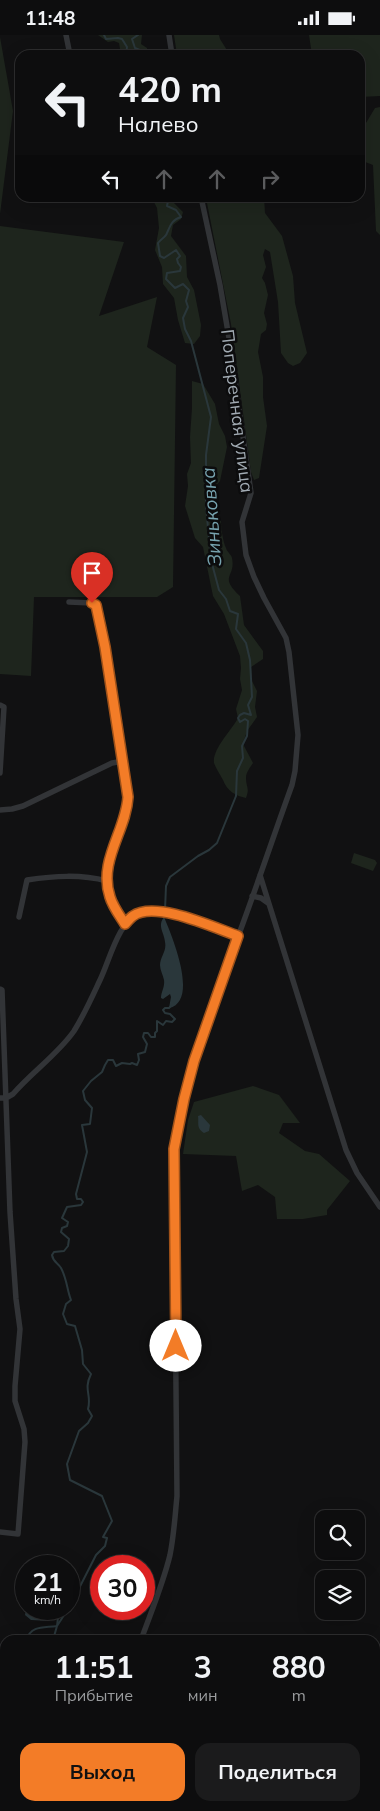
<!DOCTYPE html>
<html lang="ru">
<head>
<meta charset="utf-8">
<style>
  :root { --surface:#0d0d0e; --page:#1b1b1c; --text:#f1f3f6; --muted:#9a9c9e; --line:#2d2d2e; --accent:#f37c27 }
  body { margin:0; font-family:Mulish,sans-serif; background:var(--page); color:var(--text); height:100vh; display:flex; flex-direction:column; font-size:19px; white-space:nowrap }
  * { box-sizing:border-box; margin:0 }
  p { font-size:16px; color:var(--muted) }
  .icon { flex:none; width:28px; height:28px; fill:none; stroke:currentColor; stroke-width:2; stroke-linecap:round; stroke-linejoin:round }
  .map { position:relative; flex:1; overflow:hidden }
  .sheet { position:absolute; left:0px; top:1600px; width:380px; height:176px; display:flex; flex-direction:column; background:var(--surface); border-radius:15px 15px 0 0; box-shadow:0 5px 20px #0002,0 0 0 1px var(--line) }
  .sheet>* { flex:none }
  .top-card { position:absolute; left:15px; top:15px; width:350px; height:152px; border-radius:15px; box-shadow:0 5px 20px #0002,0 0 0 1px var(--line); background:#0d0d0e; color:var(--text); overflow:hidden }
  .fabs { position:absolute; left:315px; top:1475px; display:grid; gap:10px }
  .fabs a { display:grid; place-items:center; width:50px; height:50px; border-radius:10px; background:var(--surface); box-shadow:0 5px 20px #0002,0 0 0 1px var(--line); font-size:25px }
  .speed { position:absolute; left:15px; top:1520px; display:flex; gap:10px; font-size:25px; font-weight:700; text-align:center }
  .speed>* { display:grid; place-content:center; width:65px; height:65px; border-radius:50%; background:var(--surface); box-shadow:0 5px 20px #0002,0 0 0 1px var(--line); line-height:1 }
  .speed small { font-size:12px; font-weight:400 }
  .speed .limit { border:8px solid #d22; background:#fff; color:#111 }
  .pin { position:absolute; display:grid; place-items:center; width:42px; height:42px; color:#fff; margin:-51px -21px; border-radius:50% 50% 50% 0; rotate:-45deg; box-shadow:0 0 5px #0007 }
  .pin .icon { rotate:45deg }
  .me { position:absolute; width:55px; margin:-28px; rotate:0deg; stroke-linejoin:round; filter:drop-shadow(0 0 4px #0008) }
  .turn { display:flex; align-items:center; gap:18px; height:105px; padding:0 20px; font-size:22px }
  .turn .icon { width:65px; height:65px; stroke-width:2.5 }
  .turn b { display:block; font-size:35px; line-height:42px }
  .lanes { display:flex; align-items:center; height:48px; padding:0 20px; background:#0003; justify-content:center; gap:25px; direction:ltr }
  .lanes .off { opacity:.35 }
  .eta { display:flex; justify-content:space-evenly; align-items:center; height:85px; text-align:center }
  .eta b { font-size:30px; font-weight:700; line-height:35px }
  .action { display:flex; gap:10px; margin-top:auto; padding:10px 20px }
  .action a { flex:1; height:58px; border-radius:15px; background:var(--accent); color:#111; font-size:20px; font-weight:700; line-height:58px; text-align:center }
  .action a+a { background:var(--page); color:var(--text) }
  .status { display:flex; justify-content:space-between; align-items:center; height:35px; padding:0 25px; background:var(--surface); direction:ltr }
  .status svg { height:14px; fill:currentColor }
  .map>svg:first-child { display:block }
  .green { fill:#1e251d }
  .water { fill:#2a373b }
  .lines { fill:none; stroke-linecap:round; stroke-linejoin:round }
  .stream { stroke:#2a373b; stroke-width:2 }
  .street { stroke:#323437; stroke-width:5.5 }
  .route-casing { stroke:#9e5119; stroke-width:12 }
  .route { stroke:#f37c27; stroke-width:9 }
  .labels { text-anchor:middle; stroke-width:5; stroke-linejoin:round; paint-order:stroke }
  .street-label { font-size:18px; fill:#a2abb3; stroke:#0c0c0d }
  .water-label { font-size:19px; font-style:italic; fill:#77a3af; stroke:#0c0c0d }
</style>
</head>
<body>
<div class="status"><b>11:48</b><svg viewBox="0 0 49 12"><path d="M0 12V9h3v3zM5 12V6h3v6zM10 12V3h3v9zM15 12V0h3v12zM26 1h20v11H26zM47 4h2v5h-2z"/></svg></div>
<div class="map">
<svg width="380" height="1776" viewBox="0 0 380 1776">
  <rect width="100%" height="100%" fill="#111112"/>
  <path class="green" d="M98,0H142L141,9L147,13V20H121L119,8L114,6L108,7Z
    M174,0H219L220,4L230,20H177Z
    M309,0H380V61L360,62V20H312Z
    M0,2L13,76L0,179Z
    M380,72V200L376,196L373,130L360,125V98L375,73Z
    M152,163H173V167L183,177L181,184L173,190L171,201L186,221L187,242L194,255L201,290L200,301L194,309L185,308L178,285L174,263L163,249L162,232L155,215L159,193L157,173Z
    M206,163H264L265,178L282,201L293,241L295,268L307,318L300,328L293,331L288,328L281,318L278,267L270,217L265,214L263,220L266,232L262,243L265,248L268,260L264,278L267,289L266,295L261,299L258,317L263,342V362L267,391L259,443L254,445L251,437L231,289Z
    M0,191L124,207L99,281L157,262L147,312L176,330L173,552L157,562H34L31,641L0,639Z
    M192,346L203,349L215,369L219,389L225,401L227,412L220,446L211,456C211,468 210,478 221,486C221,493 223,507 226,513C227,517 231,519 232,523C236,543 218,540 240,561L244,590L263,616V624L251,632L252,646L257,656L255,672L257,682L247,696L243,709L253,728C250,733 246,737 246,743C246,752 250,753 246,763C236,761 227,756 223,745C220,739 216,734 214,728C212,714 232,695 238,683L236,674L242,655L240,644L241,633L240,621L224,579L213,561L203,512L195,503L185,471L188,451L187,439L191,428L190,402L192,373Z
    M354,818L375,825L377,828L373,836L351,828Z
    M253,1051L279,1060L300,1088H283L279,1098L305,1116L319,1119L350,1146L327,1175V1180L303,1184H277L275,1162L258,1150L242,1156L236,1121L183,1119L188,1085L194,1067Z"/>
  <path class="water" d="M164,882C171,899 200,966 169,973L171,962L170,959L163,964L161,963C161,957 165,952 164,945C163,940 160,935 160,930C160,922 167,916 165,907C164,897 157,891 164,882Z
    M201,1080L210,1090L209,1096L204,1098C196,1093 199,1089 198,1081Z
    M26,1574H52L53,1580L49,1586L31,1585L25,1580Z"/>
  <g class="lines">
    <path class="stream" d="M104,0L106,4L118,3L122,4L127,12L126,20
      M138,0L132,4L135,13L147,18L146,20
      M165,162L168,166L167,171L176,175L181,182C172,185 171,189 167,198C166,202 161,204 158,208L160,221L164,223L176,215L180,221L177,224L178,228L181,232L180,236L167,238L166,244L175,253L183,249L189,255L186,266L188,272L183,283L185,294L191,306L211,382L206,420V471L211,525L219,555L226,564L230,576L238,579L236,594L246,608L250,625L252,662L248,670L251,680L244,678L240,680L238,683L240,687L245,684L248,686L247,701L242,711L243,723L237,736L236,761L217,808L209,815L198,821L170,842L166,851L165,875
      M69,1573L96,1520L105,1511L107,1503L103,1502L112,1486L102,1461L70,1445L67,1429L79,1396L88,1388L92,1381L88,1374C92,1360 83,1355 91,1339L83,1329L82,1315L75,1291L67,1289L63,1279L66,1269L71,1265C67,1255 67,1244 61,1233C58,1228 53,1227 52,1220L54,1217L64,1216L68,1211L69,1204L61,1197L62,1193L67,1191L68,1187L62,1183L67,1172L81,1170L83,1167L81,1164H77L76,1159L87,1117L82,1090L90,1089L92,1073L85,1065L83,1056L91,1046L102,1037L105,1030L108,1025H113L116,1031L122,1028L130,1029L132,1028L137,1030L139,1025L138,1019L145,1017L147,1009L143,1002L144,998H148L151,1002H155V998L157,996V986L163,990L166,986L172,987L175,984L170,979L165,978L163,975L165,973H169L171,971
      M26,1605C32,1590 43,1593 57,1591L59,1574
      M53,1605L57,1591L68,1574
      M0,1654L5,1649"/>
    <path class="street" d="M66,0L70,20
      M169,0L172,20
      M69,567L92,568L96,570L105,611L128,762C126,796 98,826 110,862C113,872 120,881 125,889
      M0,670L4,672L0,738
      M0,775L12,774L23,771L112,728L124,726
      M260,840L346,1115L357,1138L380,1172
      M252,861L261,863L268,868
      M19,882L27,845C54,841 80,839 107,846
      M0,954L2,955L10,1177L16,1264L20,1294L15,1351V1366L24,1394L25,1407L18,1499L0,1497
      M0,1063H6L13,1059C32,1037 58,1019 74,996C84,980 92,962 100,945C109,927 119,884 140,878C166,870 213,892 238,901
      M141,1605C151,1577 163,1549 170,1520C174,1500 175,1481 177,1461L174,1137C176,1060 207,986 233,915C254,860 272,805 292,750L295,736L298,700L289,617L286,603L264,563L254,542L246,520L242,487L251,458L229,303L220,250L201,162
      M0,1750L5,1752
      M55,1771L67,1776
      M77,1776L79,1771"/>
  </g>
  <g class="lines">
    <defs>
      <path id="route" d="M92,568L96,570L105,612L128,762C126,796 98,826 110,862C113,872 120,881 125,889C127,887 130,883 133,881C155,865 215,893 238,901L194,1026L184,1064L174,1114L176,1311"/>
    </defs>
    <use href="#route" class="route-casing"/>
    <use href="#route" class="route"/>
  </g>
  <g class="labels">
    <g class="street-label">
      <text transform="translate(237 376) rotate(83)" y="6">Поперечная улица</text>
    </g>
    <g class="water-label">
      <text transform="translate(211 482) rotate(-94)" y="7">Зиньковка</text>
    </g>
  </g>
</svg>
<div class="fabs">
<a><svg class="icon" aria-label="search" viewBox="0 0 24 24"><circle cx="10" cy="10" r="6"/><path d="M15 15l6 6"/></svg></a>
<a><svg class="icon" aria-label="layers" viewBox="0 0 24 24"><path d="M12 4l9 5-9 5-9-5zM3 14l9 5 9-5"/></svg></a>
</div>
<div class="speed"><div>21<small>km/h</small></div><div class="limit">30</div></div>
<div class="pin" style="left:92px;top:568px;background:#d93025"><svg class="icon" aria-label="arrive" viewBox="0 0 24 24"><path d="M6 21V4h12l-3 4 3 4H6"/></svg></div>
<svg class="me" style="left:176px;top:1311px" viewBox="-20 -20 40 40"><circle r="19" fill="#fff"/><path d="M0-13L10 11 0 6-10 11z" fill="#f37c27"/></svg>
<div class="top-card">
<div class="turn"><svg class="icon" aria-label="left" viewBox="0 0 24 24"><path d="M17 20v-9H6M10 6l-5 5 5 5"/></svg><div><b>420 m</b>Налево</div></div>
<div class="lanes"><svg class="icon" aria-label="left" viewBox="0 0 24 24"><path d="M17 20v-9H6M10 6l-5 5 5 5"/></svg><svg class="icon off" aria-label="ahead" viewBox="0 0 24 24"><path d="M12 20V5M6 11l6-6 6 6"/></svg><svg class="icon off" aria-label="ahead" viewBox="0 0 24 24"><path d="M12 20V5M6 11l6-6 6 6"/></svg><svg class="icon off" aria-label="right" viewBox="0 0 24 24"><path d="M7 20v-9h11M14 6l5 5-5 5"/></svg></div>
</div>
<section class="sheet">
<div class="eta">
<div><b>11:51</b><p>Прибытие</p></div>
<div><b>3</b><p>мин</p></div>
<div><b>880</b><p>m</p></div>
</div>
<div class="action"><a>Выход</a><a>Поделиться</a></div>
</section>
</div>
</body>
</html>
